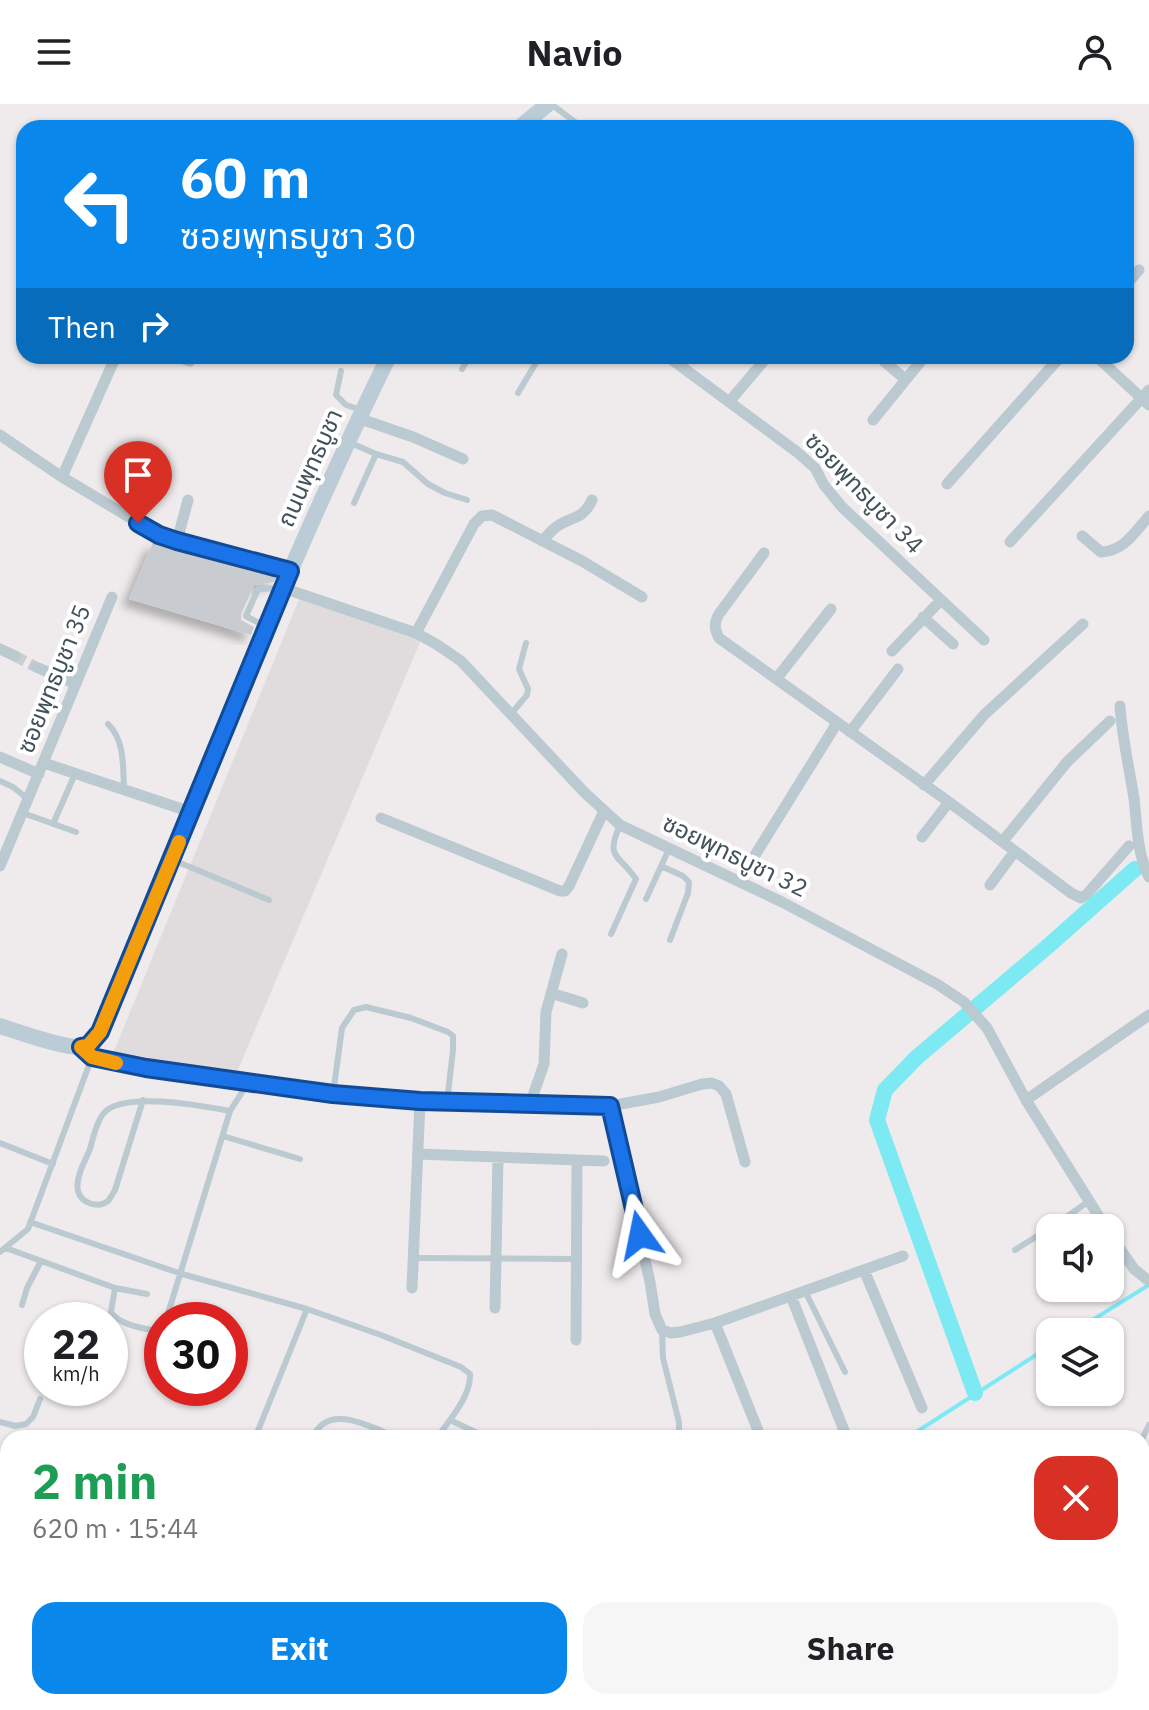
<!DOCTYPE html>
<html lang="en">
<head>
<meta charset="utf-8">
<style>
  :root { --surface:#fff; --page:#f6f6f6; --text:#202124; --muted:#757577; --accent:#0987eb }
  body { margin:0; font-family:"IBM Plex Sans","Noto Sans Thai",sans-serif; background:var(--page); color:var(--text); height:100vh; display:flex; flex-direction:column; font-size:30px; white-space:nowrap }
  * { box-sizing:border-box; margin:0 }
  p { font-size:26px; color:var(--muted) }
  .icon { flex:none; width:44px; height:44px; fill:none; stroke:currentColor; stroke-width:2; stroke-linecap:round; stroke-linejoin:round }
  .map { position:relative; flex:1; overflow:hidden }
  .drawer { position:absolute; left:0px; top:1326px; width:1150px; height:280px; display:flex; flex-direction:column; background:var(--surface); border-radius:24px 24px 0 0; box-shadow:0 2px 6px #0004 }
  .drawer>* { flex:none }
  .guide { position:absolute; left:16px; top:16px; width:1118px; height:244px; border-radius:24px; box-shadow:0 2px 6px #0004; background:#0987eb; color:#fff; overflow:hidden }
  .fabs { position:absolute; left:1036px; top:1110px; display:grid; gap:16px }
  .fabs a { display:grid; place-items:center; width:88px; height:88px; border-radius:16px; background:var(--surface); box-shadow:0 2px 6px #0004; font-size:40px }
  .speed { position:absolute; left:24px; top:1198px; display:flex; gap:16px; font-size:40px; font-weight:700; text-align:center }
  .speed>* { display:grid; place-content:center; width:104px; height:104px; border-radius:50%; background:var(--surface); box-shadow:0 2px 6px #0004; line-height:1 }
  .speed small { font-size:20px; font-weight:400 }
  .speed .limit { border:12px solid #d22; background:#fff; color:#111 }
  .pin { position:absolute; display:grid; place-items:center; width:68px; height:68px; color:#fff; margin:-82px -34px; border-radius:50% 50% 50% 0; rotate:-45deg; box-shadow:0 0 8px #0007 }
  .pin .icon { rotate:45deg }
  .me { position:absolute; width:88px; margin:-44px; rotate:348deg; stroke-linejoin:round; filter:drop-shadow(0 0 6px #0008) }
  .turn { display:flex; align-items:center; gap:28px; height:168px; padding:0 32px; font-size:36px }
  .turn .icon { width:104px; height:104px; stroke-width:2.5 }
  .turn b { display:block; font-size:56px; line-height:68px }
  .then { display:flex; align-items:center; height:76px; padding:0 32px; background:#0003; gap:16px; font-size:30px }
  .round { display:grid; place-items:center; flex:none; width:84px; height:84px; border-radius:24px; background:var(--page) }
  .summary { display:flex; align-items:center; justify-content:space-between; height:136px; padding:0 32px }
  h1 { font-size:48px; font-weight:800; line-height:60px; color:#1e9e55 }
  .action { display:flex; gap:16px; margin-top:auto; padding:16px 32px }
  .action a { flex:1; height:92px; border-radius:24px; background:var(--accent); color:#fff; font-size:32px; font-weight:800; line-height:92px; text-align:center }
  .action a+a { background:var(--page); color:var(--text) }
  header { display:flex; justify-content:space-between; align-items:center; height:104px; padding:0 32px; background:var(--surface); font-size:36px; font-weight:800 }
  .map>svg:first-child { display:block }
  .education { fill:#e0dcde }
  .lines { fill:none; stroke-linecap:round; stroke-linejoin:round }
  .stream { stroke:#7de9f3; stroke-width:4 }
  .canal { stroke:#7de9f3; stroke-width:16 }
  .building { fill:#c8ccd1; filter:url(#shadow) }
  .minor-tunnel { stroke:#cdcccf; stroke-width:11; stroke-dasharray:11 5.5; stroke-linecap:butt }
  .path { stroke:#6ad292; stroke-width:3; stroke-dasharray:6 4; stroke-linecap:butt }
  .service { stroke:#bbc9d0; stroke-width:6 }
  .minor { stroke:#bbc9d0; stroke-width:11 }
  .secondary { stroke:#bcccd7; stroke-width:16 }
  .route-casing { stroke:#114b97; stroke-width:20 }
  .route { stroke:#1a73e8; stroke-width:14 }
  .slow { stroke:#f59e0b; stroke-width:14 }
  .labels { text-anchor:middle; stroke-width:8; stroke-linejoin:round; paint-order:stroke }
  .street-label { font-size:24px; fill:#43525a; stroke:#fff }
</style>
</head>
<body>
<header><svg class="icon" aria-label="menu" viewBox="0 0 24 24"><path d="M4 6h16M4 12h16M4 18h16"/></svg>Navio<svg class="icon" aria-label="person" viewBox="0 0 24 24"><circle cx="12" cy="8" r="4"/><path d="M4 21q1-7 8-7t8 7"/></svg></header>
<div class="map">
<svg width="1149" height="1606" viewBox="0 0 1149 1606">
  <defs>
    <filter id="shadow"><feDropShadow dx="-7" dy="7" stdDeviation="4" flood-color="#0004"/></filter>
  </defs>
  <rect width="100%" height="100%" fill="#efebec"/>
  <path class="education" d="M300,493L421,536L237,968L171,962L112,952Z"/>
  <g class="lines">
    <path class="stream" d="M1073,1228L1149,1181
      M907,1334L1050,1242
      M227,1606L228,1598
      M648,1606L651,1598"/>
    <path class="canal" d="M975,1289L877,1016L885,986L916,954L1047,843L1135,765
      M0,1472L8,1474
      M561,1598L593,1606
      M393,1606L395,1598"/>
  </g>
  <path class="building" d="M153,438L276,472L274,478L254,481L241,510V516L254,523L251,531L129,495Z"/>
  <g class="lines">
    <path class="minor-tunnel" d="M15,552L36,563"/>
    <path class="path" d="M0,1466L8,1468
      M581,1598L613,1606"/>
    <path class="service" d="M551,0L583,24
      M462,265L470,252
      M341,267L336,291L346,301L362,306
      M518,289L540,252
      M351,339L376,350L403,358L428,380L445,389L467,396
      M354,399L376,350
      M266,523L246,512L258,485L281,484
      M511,610L527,591L528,585L519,565L526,539
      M108,620C125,636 123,664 124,686
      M0,677L13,683L29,696
      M23,709L76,728
      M53,720L75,670
      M173,756L269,796
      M661,762L683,772L689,778L688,789L670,836
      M646,795L669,745
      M611,830L636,775C618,749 605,755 620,721
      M333,990L342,924L354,906L366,903L411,914L448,928L453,932V946L447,998
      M143,996L115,1086C114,1088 109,1096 108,1097C98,1105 81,1099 78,1087C75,1074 85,1057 90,1045C93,1034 96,1019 103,1010C121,986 203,1002 230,1007
      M223,1032L300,1055
      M0,1039L53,1060
      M30,1118L182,1170L307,1205L381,1231L461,1263L470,1270C471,1293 449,1316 437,1334
      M1051,1124L1089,1097
      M6,1144L115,1184L147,1190
      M1015,1146L1050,1124
      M0,1148L28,1125L92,953
      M414,1154L577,1155
      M115,1184L111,1208C122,1223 145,1224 162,1228
      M805,1187L845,1268
      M22,1201L27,1184L41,1157
      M166,1216L230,1007L248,979
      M662,1226L663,1254L679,1318V1334
      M450,1316L488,1334
      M0,1318L15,1322L26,1320L33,1313L40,1295
      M255,1334L307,1205
      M313,1334C327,1297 373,1324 398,1334
      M586,1334L594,1329
      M1142,1335L1149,1321
      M0,1416L8,1418
      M1142,1426L1149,1429
      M0,1605L11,1606
      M68,1606L69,1598"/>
    <path class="minor" d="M1126,181L1139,166
      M175,252L190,257
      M667,252L797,348L815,364L824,381L842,403L984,536
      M878,252L905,275
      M1096,252L1149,301
      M729,298L768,252
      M358,314L413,333L463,355
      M873,316L925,252
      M0,331L62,373L159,431L290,467
      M62,373L116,252
      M947,380L1061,252
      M1082,432L1101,448C1124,447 1135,428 1149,412
      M177,437L188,396
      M542,437C547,432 551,427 556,423C572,412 583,416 592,396
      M1010,438L1149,286
      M764,449L719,510C714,519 714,524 719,534L949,698L1071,789L1081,794L1087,790L1129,742
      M283,484L416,529L436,540L461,557L584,688L620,721L782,798L937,880L964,898L987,924L1026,996L1106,1124
      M923,513L953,540
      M416,529L474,420L482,412L492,411L582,457L642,493
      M0,545L15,552
      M892,547L941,496
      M36,563L76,580
      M777,574L831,505
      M1120,602C1122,633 1129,663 1134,694C1137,720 1137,750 1149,773
      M850,628L898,565
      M0,653L39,670
      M44,659L191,708
      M924,681L984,611L1083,520
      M381,714L560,787H565L569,782L604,707
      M922,733L949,698
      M1003,737L1067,658L1110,617
      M0,762L112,493
      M739,777L837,619
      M990,781L1015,747
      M551,889L583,899
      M81,943L92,953L121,960L172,969L333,990L420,997L610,1002
      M1026,996L1149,911
      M530,1000L544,960L546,908L562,850
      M418,1050L604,1057
      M745,1058L726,990L719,982L712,979L702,980L659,993L610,1002L650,1178L655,1210L662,1226L671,1229L680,1228L715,1219L903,1152
      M1110,1130L1134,1165L1149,1177
      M864,1166L922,1304
      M412,1184L420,997
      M791,1192L847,1334
      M495,1204L498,1054
      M715,1219L761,1334
      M576,1236L577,1057
      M1065,1598L1085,1606
      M46,1606L47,1598
      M990,1606L994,1598"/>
    <path class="secondary" d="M519,24L548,0
      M0,922C16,927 73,948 87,942C93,940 97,933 100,928C194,702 281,472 389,252"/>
  </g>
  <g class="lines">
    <defs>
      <path id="route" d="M138,419L159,431L177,437L290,467L100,928L88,942L81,943L92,953L146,964L333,990L420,997L610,1002L640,1131"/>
    </defs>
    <use href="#route" class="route-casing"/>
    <use href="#route" class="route"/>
    <path class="slow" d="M116,959L92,953L81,943L88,942L100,928L179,738"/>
  </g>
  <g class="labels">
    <g class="street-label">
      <text transform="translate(310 364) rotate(-66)" y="8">ถนนพุทธบูชา</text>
      <text transform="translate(864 389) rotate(46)" y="8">ซอยพุทธบูชา 34</text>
      <text transform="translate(54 575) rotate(-68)" y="8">ซอยพุทธบูชา 35</text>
      <text transform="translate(735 752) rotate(26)" y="8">ซอยพุทธบูชา 32</text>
    </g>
  </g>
</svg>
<div class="fabs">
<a><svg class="icon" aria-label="sound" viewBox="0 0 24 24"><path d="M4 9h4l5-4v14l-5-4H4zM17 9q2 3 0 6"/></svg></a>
<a><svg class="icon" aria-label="layers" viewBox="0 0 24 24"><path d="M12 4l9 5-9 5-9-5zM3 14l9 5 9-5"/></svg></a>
</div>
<div class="speed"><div>22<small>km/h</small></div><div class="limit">30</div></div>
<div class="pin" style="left:138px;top:419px;background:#d93025"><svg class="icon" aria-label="arrive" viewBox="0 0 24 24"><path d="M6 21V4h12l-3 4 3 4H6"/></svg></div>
<svg class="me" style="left:640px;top:1131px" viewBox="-20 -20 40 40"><path d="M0-17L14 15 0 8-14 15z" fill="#1a73e8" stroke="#fff" stroke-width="4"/></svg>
<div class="guide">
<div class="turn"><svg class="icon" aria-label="left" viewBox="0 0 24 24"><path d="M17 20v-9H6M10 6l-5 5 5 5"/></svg><div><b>60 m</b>ซอยพุทธบูชา 30</div></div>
<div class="then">Then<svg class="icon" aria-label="right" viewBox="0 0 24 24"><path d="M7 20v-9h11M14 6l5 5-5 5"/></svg></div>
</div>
<section class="drawer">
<div class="summary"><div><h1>2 min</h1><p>620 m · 15:44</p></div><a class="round" style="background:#d93025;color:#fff"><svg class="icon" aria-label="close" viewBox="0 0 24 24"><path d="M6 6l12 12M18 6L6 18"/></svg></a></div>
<div class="action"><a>Exit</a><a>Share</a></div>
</section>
</div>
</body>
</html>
